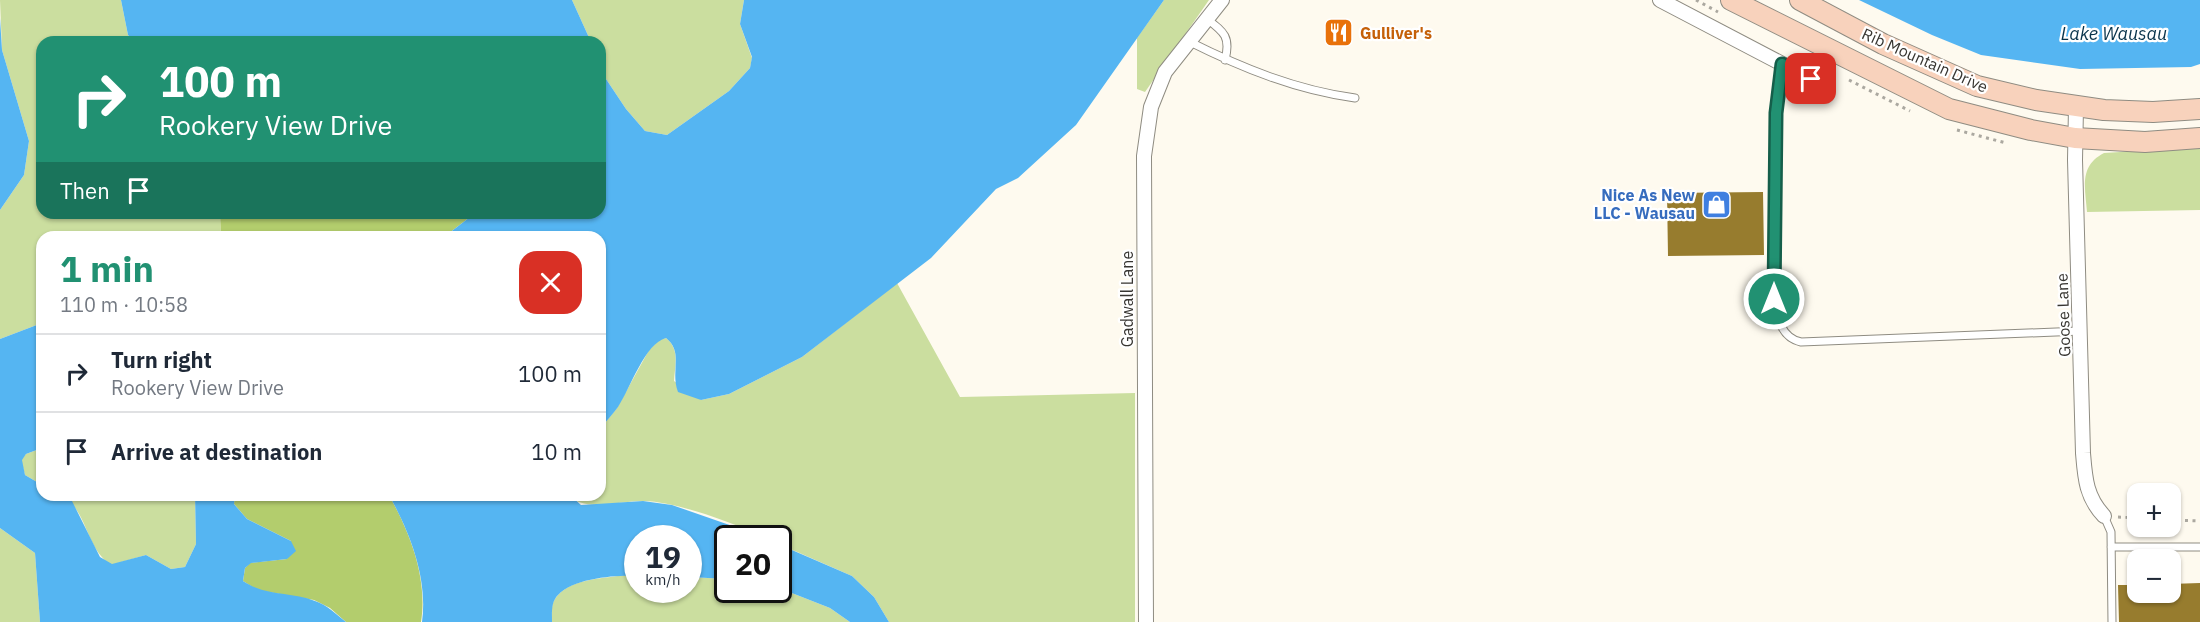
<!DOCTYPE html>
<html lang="en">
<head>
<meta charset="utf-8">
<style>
  :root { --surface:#fff; --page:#f2f2f3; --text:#1f2937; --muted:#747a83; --line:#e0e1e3; --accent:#219172 }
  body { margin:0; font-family:"IBM Plex Sans",sans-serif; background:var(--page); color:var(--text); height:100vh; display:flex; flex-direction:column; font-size:22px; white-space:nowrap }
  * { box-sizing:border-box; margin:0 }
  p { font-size:20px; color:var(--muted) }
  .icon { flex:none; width:33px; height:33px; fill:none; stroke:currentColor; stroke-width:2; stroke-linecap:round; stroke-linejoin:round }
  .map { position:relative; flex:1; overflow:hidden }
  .details { position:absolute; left:36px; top:231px; width:570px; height:270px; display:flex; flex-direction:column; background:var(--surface); border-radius:18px; box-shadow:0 2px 4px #0004 }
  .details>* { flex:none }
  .banner { position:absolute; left:36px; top:36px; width:570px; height:183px; border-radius:18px; box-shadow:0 2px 4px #0004; background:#219172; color:#fff; overflow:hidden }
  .fabs { position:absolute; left:2127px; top:483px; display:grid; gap:12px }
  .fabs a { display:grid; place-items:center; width:54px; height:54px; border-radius:12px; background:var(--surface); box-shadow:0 2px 4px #0004; font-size:30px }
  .speed { position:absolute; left:624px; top:525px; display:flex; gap:12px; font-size:30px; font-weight:700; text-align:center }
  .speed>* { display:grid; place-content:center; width:78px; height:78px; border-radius:50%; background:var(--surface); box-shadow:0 2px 4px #0004; line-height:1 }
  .speed small { font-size:15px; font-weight:400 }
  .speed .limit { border:3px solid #111; border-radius:9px; background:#fff; color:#111 }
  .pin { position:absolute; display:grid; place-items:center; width:51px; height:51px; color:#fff; margin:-26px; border-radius:12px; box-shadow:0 3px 9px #0006 }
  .me { position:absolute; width:66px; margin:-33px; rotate:0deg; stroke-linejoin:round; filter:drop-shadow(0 0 4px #0008) }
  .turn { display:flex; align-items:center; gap:21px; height:126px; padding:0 24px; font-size:27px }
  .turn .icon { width:78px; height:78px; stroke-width:2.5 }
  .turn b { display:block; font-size:42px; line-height:51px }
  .then { display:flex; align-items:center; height:57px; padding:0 24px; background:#0003; gap:12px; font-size:22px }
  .round { display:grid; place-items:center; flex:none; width:63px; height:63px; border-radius:18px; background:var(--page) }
  .head { display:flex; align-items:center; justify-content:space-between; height:102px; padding:0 24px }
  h1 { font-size:36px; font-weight:700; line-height:45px; color:var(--accent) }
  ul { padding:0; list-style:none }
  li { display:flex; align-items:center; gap:18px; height:78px; padding:0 24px; border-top:2px solid var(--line) }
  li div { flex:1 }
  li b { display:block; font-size:22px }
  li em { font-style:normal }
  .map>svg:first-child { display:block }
  .green { fill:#cbde9f }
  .forest { fill:#b3cd6d }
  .water { fill:#55b5f2 }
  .building { fill:#977c2e }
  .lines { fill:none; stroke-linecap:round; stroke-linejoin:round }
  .service-casing { stroke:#8f8c82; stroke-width:9 }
  .minor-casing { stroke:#8f8c82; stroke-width:16 }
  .secondary-casing { stroke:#8f8c82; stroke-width:22 }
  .path { stroke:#aba8a0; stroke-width:3; stroke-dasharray:3 4.5; stroke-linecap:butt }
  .service { stroke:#fff; stroke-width:7 }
  .minor { stroke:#fff; stroke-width:14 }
  .secondary { stroke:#f8d2bc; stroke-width:20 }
  .route-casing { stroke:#155e4a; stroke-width:15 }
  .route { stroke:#219172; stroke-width:10 }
  .labels { text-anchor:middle; stroke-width:4.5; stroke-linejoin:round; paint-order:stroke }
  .food-label { font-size:16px; font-weight:bold; fill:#c56008; stroke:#fff; text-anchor:start }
  .street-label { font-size:16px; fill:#373531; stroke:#fff }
  .shop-label { font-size:16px; font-weight:bold; fill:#366cbe; stroke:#fff; text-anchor:end }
  .water-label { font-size:18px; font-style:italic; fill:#08334b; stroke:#fff }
</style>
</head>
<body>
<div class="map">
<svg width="2200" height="622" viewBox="0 0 2200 622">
  <rect width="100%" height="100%" fill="#fefaef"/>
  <path class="green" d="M0,0H121L128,35L135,42H42V213H220L221,237H42V323L0,339V210L24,175L29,141L2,50Z
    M572,0H744L740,24L752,58L750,68L729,91L667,135L645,131L626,109L600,70V42H591Z
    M1164,0H1209L1145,92L1137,89V38Z
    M2200,147V210L2087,212C2085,187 2079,166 2104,153Z
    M897,283L960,397L1135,393V622H889L874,597L852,576L779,544L778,538H767C735,524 679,502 644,501C624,500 581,513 570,495H600V429L617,408L649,350L659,340L666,338C680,349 675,365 674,381L701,400L729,394L802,357Z
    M42,448V485L25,475L21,460L26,454Z
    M61,495H195L196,544L185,567L171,569L146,555L111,565C85,548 88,510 61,495Z
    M0,528L35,553L40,622H0Z
    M625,575L637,576L638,590H688L689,577L727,579L728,590H778L779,588L830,608L850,622H552C552,616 551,609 553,603C564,578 602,579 625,575Z"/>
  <path class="forest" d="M220,213H471L470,217L444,237H221Z
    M235,495H389C410,533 428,578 421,622H346L330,608L314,600L257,590L243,581L245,568L250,563L287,559L291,541L247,519L234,504Z"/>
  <path class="water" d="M121,0H572L591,42H135L128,35Z
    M744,0H1164L1076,125L1018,178L996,189L931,258L802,357L729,394L701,400L678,392C670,371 684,352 666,338C645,343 630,389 618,407C613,414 606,421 600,429V237H444L470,217L471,213H600V70L626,109L645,131L667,135L729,91L750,68L752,57L740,24Z
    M1859,0H2200V64L2191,67L2080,69L1981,55L1932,35Z
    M0,18L2,50L29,141L24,175L0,210Z
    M42,323V448L26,454L22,460L25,475L42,485V495H61L72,501L100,557L112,564L146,555L171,569L185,567L196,544L195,495H235L234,504L247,519L291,541L296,551L287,559L251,563L245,568L243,581C267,597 290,591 315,601C327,605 336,614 346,622H40L35,553L0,528V339Z
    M389,495H570L581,505L643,501L672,505L767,538H728L727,579L689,577L688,538H638L637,576C616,575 574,578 558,595C551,602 552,612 552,622H422C428,578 410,533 389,495Z
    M778,544L852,576L874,597L889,622H850L830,608L779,588Z"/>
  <path class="building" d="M1763,192L1764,255L1668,256L1667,193Z
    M2200,583V622H2119L2118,585H2138V592H2170V584Z"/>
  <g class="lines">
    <defs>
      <path id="service" d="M1207,19C1224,32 1231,37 1225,60
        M1188,41C1242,68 1296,90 1355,98
        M1782,64L1776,113L1774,299C1777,317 1781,338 1801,342L2080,331
        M2104,516L2111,532L2112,622
        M2111,547H2200"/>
      <path id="minor" d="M1660,0L1811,79
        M2076,107L2075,160L2083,453C2085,478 2086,497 2104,516
        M1146,622L1144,156L1151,107L1165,72L1222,0"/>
      <path id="secondary" d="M1731,0L1949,109L2031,130L2075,138L2145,142L2200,138
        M1800,0L1883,44L1977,86L2036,100L2104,110L2153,112L2200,109"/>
    </defs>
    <use href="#service" class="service-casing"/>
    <use href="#minor" class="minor-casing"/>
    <use href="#secondary" class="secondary-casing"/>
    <path class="path" d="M1696,0L1718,12
      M1849,80L1910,111
      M1957,130L2006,143
      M2118,517L2138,518
      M2170,520L2200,521"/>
    <use href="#service" class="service"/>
    <use href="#minor" class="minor"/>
    <use href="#secondary" class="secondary"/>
  </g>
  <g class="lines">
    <defs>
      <path id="route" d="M1774,299L1776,113L1782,64L1811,79"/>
    </defs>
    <use href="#route" class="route-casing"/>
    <use href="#route" class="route"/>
  </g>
  <defs>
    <symbol id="restaurant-square" viewBox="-11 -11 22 22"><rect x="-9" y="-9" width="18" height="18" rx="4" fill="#e8710a" stroke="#fff"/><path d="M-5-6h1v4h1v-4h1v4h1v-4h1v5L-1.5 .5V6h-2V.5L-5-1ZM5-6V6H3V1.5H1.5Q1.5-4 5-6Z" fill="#fff"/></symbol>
    <symbol id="shop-square" viewBox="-11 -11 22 22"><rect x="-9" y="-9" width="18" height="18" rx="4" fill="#3f7fe0" stroke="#fff"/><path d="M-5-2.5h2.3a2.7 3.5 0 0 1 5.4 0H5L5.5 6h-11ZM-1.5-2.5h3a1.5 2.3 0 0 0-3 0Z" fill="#fff"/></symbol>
  </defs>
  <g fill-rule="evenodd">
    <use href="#restaurant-square" x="1322" y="16" width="33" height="33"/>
    <use href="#shop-square" x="1700" y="188" width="33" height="33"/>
  </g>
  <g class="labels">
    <g class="food-label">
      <text x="1360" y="39">Gulliver's</text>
    </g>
    <g class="street-label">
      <text transform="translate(1925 60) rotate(24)" y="6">Rib Mountain Drive</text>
      <text transform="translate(1127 299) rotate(-90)" y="6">Gadwall Lane</text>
      <text transform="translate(2063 315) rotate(-92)" y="6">Goose Lane</text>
    </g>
    <g class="shop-label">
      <text x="1695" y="201">Nice As New<tspan x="1695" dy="18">LLC - Wausau</tspan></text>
    </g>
    <g class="water-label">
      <text x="2114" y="40">Lake Wausau</text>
    </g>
  </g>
</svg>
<div class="fabs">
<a>+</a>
<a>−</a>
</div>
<div class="speed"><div>19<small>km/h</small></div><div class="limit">20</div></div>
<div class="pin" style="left:1811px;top:79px;background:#d93025"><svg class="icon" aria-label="arrive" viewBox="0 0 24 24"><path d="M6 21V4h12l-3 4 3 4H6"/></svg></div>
<svg class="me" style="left:1774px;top:299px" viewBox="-20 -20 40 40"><circle r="17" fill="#219172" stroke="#fff" stroke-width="3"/><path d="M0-11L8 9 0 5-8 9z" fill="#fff"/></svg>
<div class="banner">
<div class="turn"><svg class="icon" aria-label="right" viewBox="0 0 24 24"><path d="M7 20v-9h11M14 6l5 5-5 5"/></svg><div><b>100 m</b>Rookery View Drive</div></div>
<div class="then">Then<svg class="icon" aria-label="arrive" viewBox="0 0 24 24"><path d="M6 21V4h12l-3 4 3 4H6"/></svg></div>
</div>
<section class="details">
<div class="head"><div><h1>1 min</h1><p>110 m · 10:58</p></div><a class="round" style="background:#d93025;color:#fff"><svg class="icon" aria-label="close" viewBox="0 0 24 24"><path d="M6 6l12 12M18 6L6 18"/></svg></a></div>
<ul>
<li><svg class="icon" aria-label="right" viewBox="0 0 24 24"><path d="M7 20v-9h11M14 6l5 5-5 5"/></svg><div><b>Turn right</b><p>Rookery View Drive</p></div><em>100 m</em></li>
<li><svg class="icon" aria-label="arrive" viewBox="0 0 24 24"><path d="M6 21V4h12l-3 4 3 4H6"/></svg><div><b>Arrive at destination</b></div><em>10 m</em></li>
</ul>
</section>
</div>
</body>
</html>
